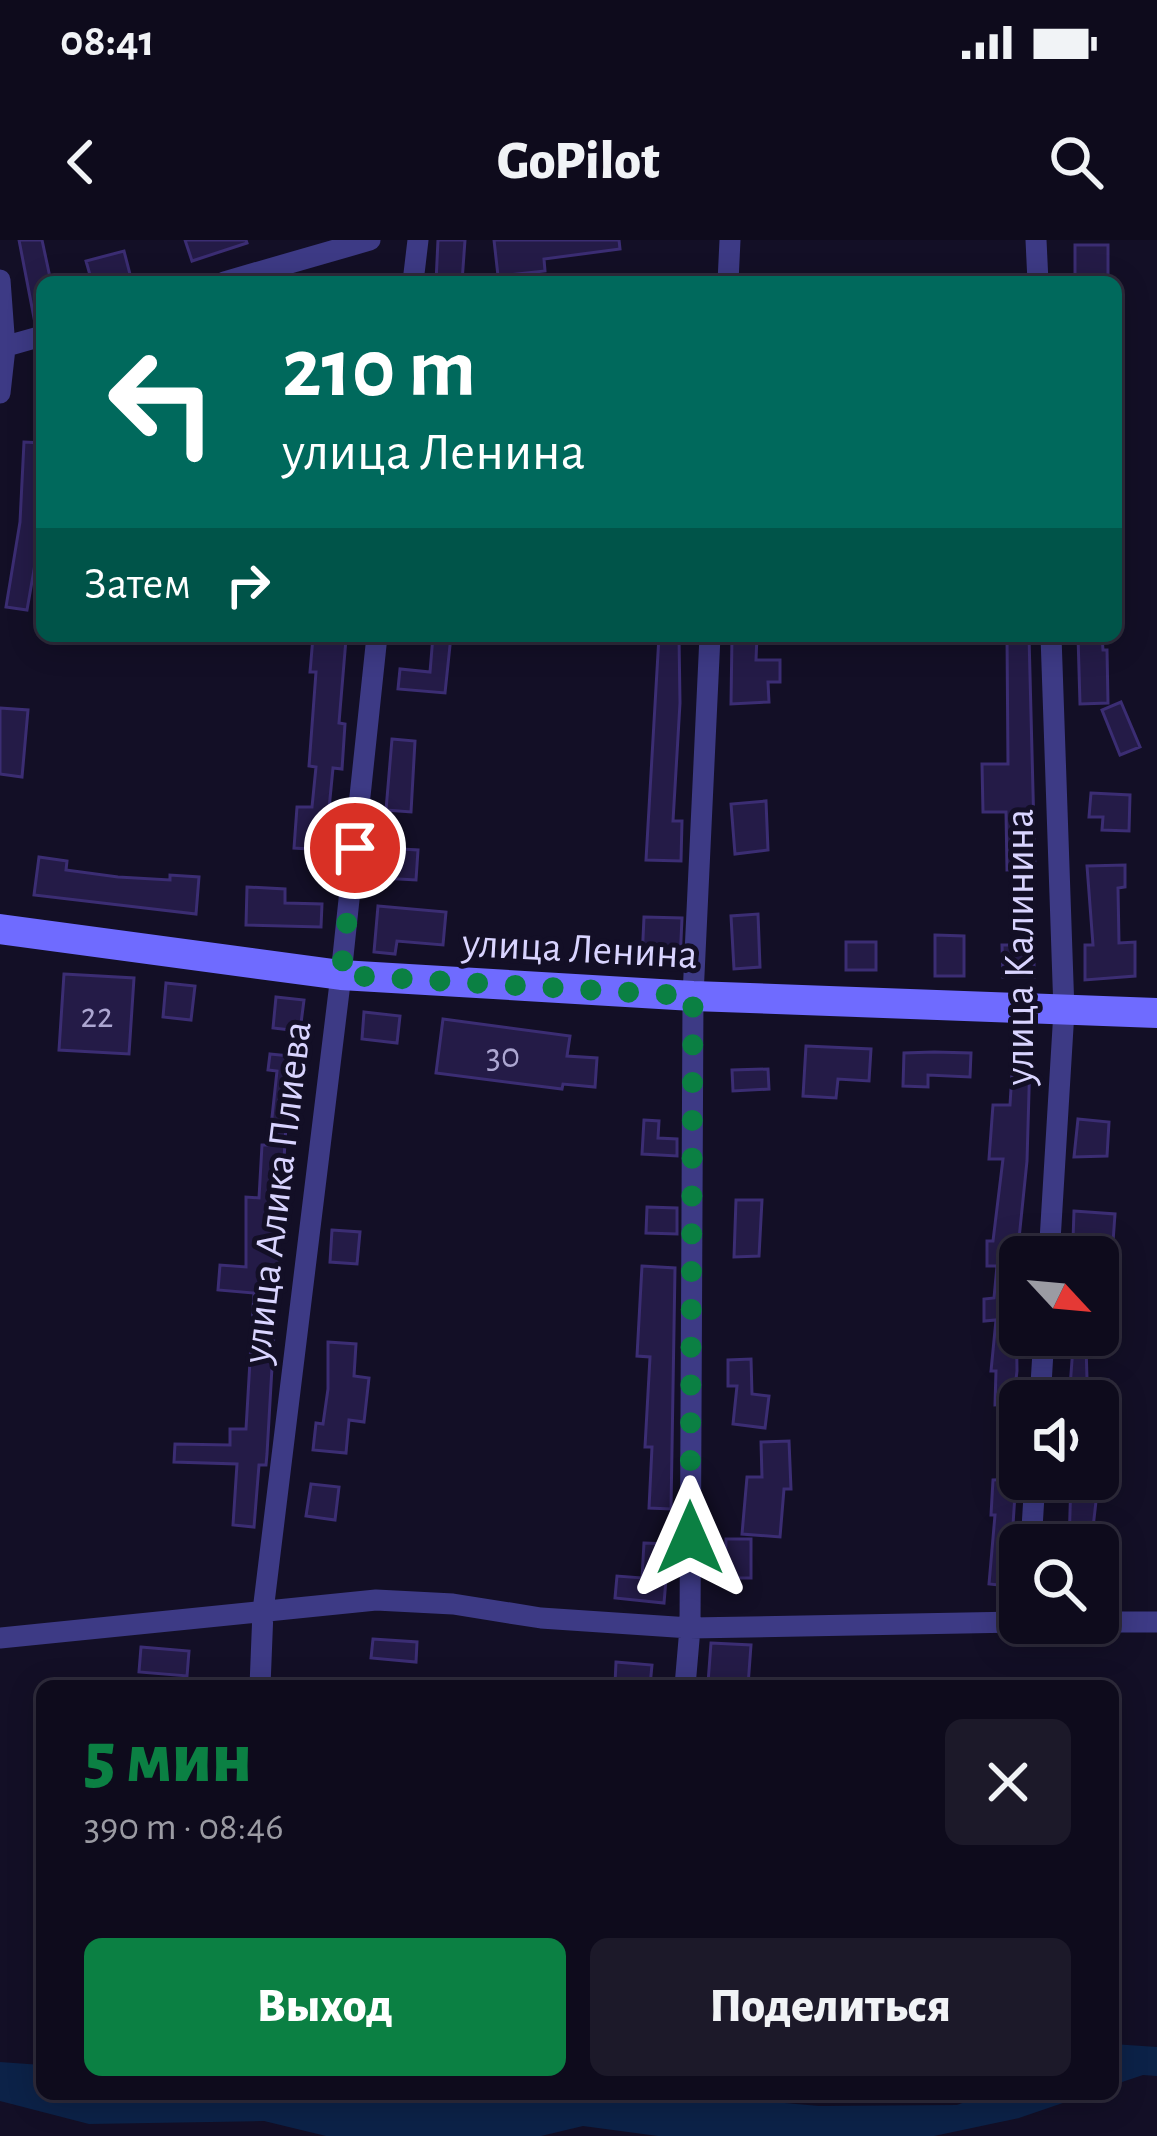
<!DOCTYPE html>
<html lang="ru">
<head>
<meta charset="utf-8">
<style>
  :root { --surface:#0e0b1c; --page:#1c1929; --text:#f1f3f6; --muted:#9b9ba3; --line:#2e2b3b; --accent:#0b8043 }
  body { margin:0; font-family:"Alegreya Sans",sans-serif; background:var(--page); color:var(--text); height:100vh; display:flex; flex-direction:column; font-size:45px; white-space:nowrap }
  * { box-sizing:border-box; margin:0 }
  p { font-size:39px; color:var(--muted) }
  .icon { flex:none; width:66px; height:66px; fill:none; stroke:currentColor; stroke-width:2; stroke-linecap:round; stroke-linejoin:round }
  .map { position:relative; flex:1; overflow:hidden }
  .drawer { position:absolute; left:36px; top:1440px; width:1083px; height:420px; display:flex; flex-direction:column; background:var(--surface); border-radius:18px; box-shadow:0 6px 30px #0003,0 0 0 3px var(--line) }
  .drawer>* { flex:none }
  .guide { position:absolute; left:36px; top:36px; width:1086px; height:366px; border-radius:18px; box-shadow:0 6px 30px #0003,0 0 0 3px var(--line); background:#00695c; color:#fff; overflow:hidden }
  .needle { width:78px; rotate:116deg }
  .controls { position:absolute; left:999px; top:996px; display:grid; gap:24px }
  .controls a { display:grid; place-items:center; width:120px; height:120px; border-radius:18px; background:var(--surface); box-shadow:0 6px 30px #0003,0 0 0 3px var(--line); font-size:60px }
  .pin { position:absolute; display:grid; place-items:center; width:102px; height:102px; color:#fff; margin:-51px; border:6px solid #fff; border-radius:50%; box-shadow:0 3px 12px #0007 }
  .me { position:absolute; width:132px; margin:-66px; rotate:0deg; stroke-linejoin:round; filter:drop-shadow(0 0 9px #0008) }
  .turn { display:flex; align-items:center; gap:42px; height:252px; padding:0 48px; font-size:54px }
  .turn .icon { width:156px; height:156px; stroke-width:2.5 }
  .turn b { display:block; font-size:84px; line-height:102px }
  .then { display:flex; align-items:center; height:114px; padding:0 48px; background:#0003; gap:24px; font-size:45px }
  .round { display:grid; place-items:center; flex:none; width:126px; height:126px; border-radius:18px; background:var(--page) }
  .overview { display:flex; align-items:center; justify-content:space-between; height:204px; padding:0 48px }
  h1 { font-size:72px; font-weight:800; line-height:90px; color:var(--accent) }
  .primary-button { display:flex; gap:24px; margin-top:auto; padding:24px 48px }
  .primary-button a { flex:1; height:138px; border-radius:18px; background:var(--accent); color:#fff; font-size:48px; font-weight:800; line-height:138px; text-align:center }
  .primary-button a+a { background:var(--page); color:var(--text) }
  .status { display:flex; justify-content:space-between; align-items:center; height:84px; padding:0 60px; background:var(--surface); direction:ltr }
  .status svg { height:33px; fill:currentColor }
  header { display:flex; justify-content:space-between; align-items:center; height:156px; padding:0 48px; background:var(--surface); font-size:54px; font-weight:800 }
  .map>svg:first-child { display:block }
  .water { fill:#0c2248 }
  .building { fill:#241b47; stroke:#3b2d73; stroke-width:3 }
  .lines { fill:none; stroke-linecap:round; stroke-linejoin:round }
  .street { stroke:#3d3a85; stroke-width:21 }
  .secondary { stroke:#6f6bff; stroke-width:30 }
  .route { stroke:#0b8043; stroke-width:21; stroke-dasharray:0 37.8 }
  .labels { text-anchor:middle; stroke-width:10; stroke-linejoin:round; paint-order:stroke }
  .number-label { font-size:36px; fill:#aca6d1 }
  .street-label { font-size:42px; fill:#d9d4ff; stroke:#130f26 }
</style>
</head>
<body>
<div class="status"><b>08:41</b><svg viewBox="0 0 49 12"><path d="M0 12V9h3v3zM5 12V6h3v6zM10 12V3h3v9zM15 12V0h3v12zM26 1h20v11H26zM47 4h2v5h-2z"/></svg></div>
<header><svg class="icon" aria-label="back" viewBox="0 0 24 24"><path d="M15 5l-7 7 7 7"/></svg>GoPilot<svg class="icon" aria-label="search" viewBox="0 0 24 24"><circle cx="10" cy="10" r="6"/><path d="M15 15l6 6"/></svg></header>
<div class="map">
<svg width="1157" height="1896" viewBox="0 0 1157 1896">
  <rect width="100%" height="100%" fill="#130f26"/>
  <path class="water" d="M1113,1804L1157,1807V1836L1143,1835L1113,1845Z
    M0,1822L42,1825V1854H685L819,1866L957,1865L986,1854H1089L1019,1878L934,1896H658L583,1886L541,1896H326L264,1881L89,1884L0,1861Z"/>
  <path class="building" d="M19,0H42L51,42H42V81L35,83Z
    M185,0H246L247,3L192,21Z
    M438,0H465L462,42H436Z
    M494,0H619L620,9L544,19L545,31L498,36Z
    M1075,5H1108V42H1075Z
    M124,11L132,42H92L86,21Z
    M24,202L42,203V284L27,370L6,367L20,282Z
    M433,396H451L445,453L398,449L400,429L430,432Z
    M659,396H679L680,463L673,581H682L681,621L646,620Z
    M732,396H757L756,420H780V442H768L769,462L731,464Z
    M1007,396H1029L1035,629L1007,630L1006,572H983L982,524H1008Z
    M1078,396H1102L1103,410H1107L1108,463L1080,464Z
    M313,397L346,399L339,483L345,484L342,529L333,528L325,610L294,608L297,567H312L316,527L309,526L316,432H310Z
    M1121,462L1140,507L1120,515L1102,470Z
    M0,468L28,470L22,537L0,534Z
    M392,499L415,501L411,572L386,570Z
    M1091,553L1130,555L1129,591L1102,590L1103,577H1089Z
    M766,561L768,610L735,614L731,564Z
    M383,608L418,610L416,640L381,638Z
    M39,617L67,621L66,630L118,637L170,640V635L199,637L196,674L34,655Z
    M1125,625V647L1118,648L1119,703L1135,702V736L1085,740V705H1093L1087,626Z
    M247,647L285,649V663L322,664L321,687L246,685Z
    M378,666L446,672L443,705L397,701L395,714L374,712Z
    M758,674L760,727L734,729L731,676Z
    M644,677L682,678L680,722L642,720Z
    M935,695L964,696V736H935Z
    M846,702H876V730H846Z
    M1002,705H1034V737H1003Z
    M64,734L134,738L129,814L59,810Z
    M166,743L195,746L191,780L163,777Z
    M276,757L304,760L300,791L273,788Z
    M364,772L400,776L397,803L362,799Z
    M443,779L570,796L567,816L597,818L595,847L563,844L562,849L436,833Z
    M806,806L871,809L869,841L838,839L836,858L803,856Z
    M934,812L971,813L970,837L928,835V847L903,846L904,813Z
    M270,814L301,817L295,886L286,885L267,1214L266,1225H259L254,1287L233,1285L237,1224L174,1222L175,1204L230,1205V1189H246L254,1053L218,1050L220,1025L246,1027V957L259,958L262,905H269L277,831L268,830Z
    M1013,816L1030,817L1027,921L1013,1057H1016L1017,1131L1013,1164L995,1165L996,1131H991L996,1080L984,1081V1059L994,1058L997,1026H987V1001H993L1003,919H989L993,865H1010Z
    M768,829L769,849L733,851L732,830Z
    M1078,879L1109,882L1107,916L1074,917Z
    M644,880L659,881L658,898L677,899V916L642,914Z
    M736,960H762L759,1016L734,1017Z
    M647,967L677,968V994L646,993Z
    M1074,971L1115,974L1113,1002L1073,1000Z
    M332,990L360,992L357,1024L330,1022Z
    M642,1026L675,1028L671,1269L649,1268L652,1207H645L650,1117L637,1116Z
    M328,1102L356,1104L354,1136L369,1138L364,1182L349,1180L346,1213L313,1210L316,1183L323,1184L328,1149Z
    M1086,1105L1087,1139L1108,1140L1106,1161H1069L1073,1107Z
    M751,1119L752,1154L769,1156L765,1188L733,1184L737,1146H728V1120Z
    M1117,1199L1116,1249H1098V1244L1091,1305H1069L1071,1240L1098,1239V1201Z
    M789,1201L791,1249H784L780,1297L742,1294L747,1237H762L761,1202Z
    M1016,1239L1009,1346L989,1344L995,1275H991L993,1240Z
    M311,1244L339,1247L335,1280L306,1276Z
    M726,1299H751V1338H725Z
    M644,1303L669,1304L664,1363L615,1358L617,1336L642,1338Z
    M373,1399L417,1402L416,1422L371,1418Z
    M711,1403L751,1405L748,1446L708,1443Z
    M141,1407L189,1411L187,1436L139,1432Z
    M616,1422L652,1425L650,1446L615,1444Z"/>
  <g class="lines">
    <path class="street" d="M1036,0L1038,42
      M0,40L5,108L0,153
      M224,42L370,0
      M413,42L418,0
      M728,42L730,0
      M0,108L42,96
      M1049,1017L1064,771L1051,396
      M1040,1161L1044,1095
      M1031,1305L1035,1239
      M1098,1382H1157
      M0,1398L376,1360L453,1364L541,1378L690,1388L1020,1382
      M260,1446L263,1371L341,735L377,396
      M685,1446L690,1388L693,756L710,396"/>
    <path class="secondary" d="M0,689L341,735L693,756L1157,773"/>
  </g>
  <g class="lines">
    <path class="route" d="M355,608L341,735L693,756L690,1298"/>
  </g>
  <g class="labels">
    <g class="number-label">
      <text x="97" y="787">22</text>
      <text x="503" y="827">30</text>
    </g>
    <g class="street-label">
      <text transform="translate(580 707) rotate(3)" y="15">улица Ленина</text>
      <text transform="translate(1018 707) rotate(-90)" y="15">улица Калинина</text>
      <text transform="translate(275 952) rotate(-83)" y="15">улица Алика Плиева</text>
    </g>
  </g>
</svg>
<div class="controls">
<a><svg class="needle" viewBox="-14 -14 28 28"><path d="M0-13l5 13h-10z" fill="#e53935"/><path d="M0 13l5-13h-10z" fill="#9b9ba3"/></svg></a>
<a><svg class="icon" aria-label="sound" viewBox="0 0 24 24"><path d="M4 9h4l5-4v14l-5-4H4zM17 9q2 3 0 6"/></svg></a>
<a><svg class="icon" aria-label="search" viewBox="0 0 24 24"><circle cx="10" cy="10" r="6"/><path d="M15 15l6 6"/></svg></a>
</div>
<div class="pin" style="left:355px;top:608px;background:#d93025"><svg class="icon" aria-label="arrive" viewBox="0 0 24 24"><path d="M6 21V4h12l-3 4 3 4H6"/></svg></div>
<svg class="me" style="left:690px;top:1298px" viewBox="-20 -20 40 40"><path d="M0-17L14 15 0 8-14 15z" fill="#0b8043" stroke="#fff" stroke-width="4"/></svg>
<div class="guide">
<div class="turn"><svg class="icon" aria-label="left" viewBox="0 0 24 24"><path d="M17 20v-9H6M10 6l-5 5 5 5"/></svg><div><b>210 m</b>улица Ленина</div></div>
<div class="then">Затем<svg class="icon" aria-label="right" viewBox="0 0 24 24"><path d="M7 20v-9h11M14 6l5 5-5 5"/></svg></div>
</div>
<section class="drawer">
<div class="overview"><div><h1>5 мин</h1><p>390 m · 08:46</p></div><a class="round"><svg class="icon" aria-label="close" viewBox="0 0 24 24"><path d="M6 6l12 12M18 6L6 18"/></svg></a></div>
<div class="primary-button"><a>Выход</a><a>Поделиться</a></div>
</section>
</div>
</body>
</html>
